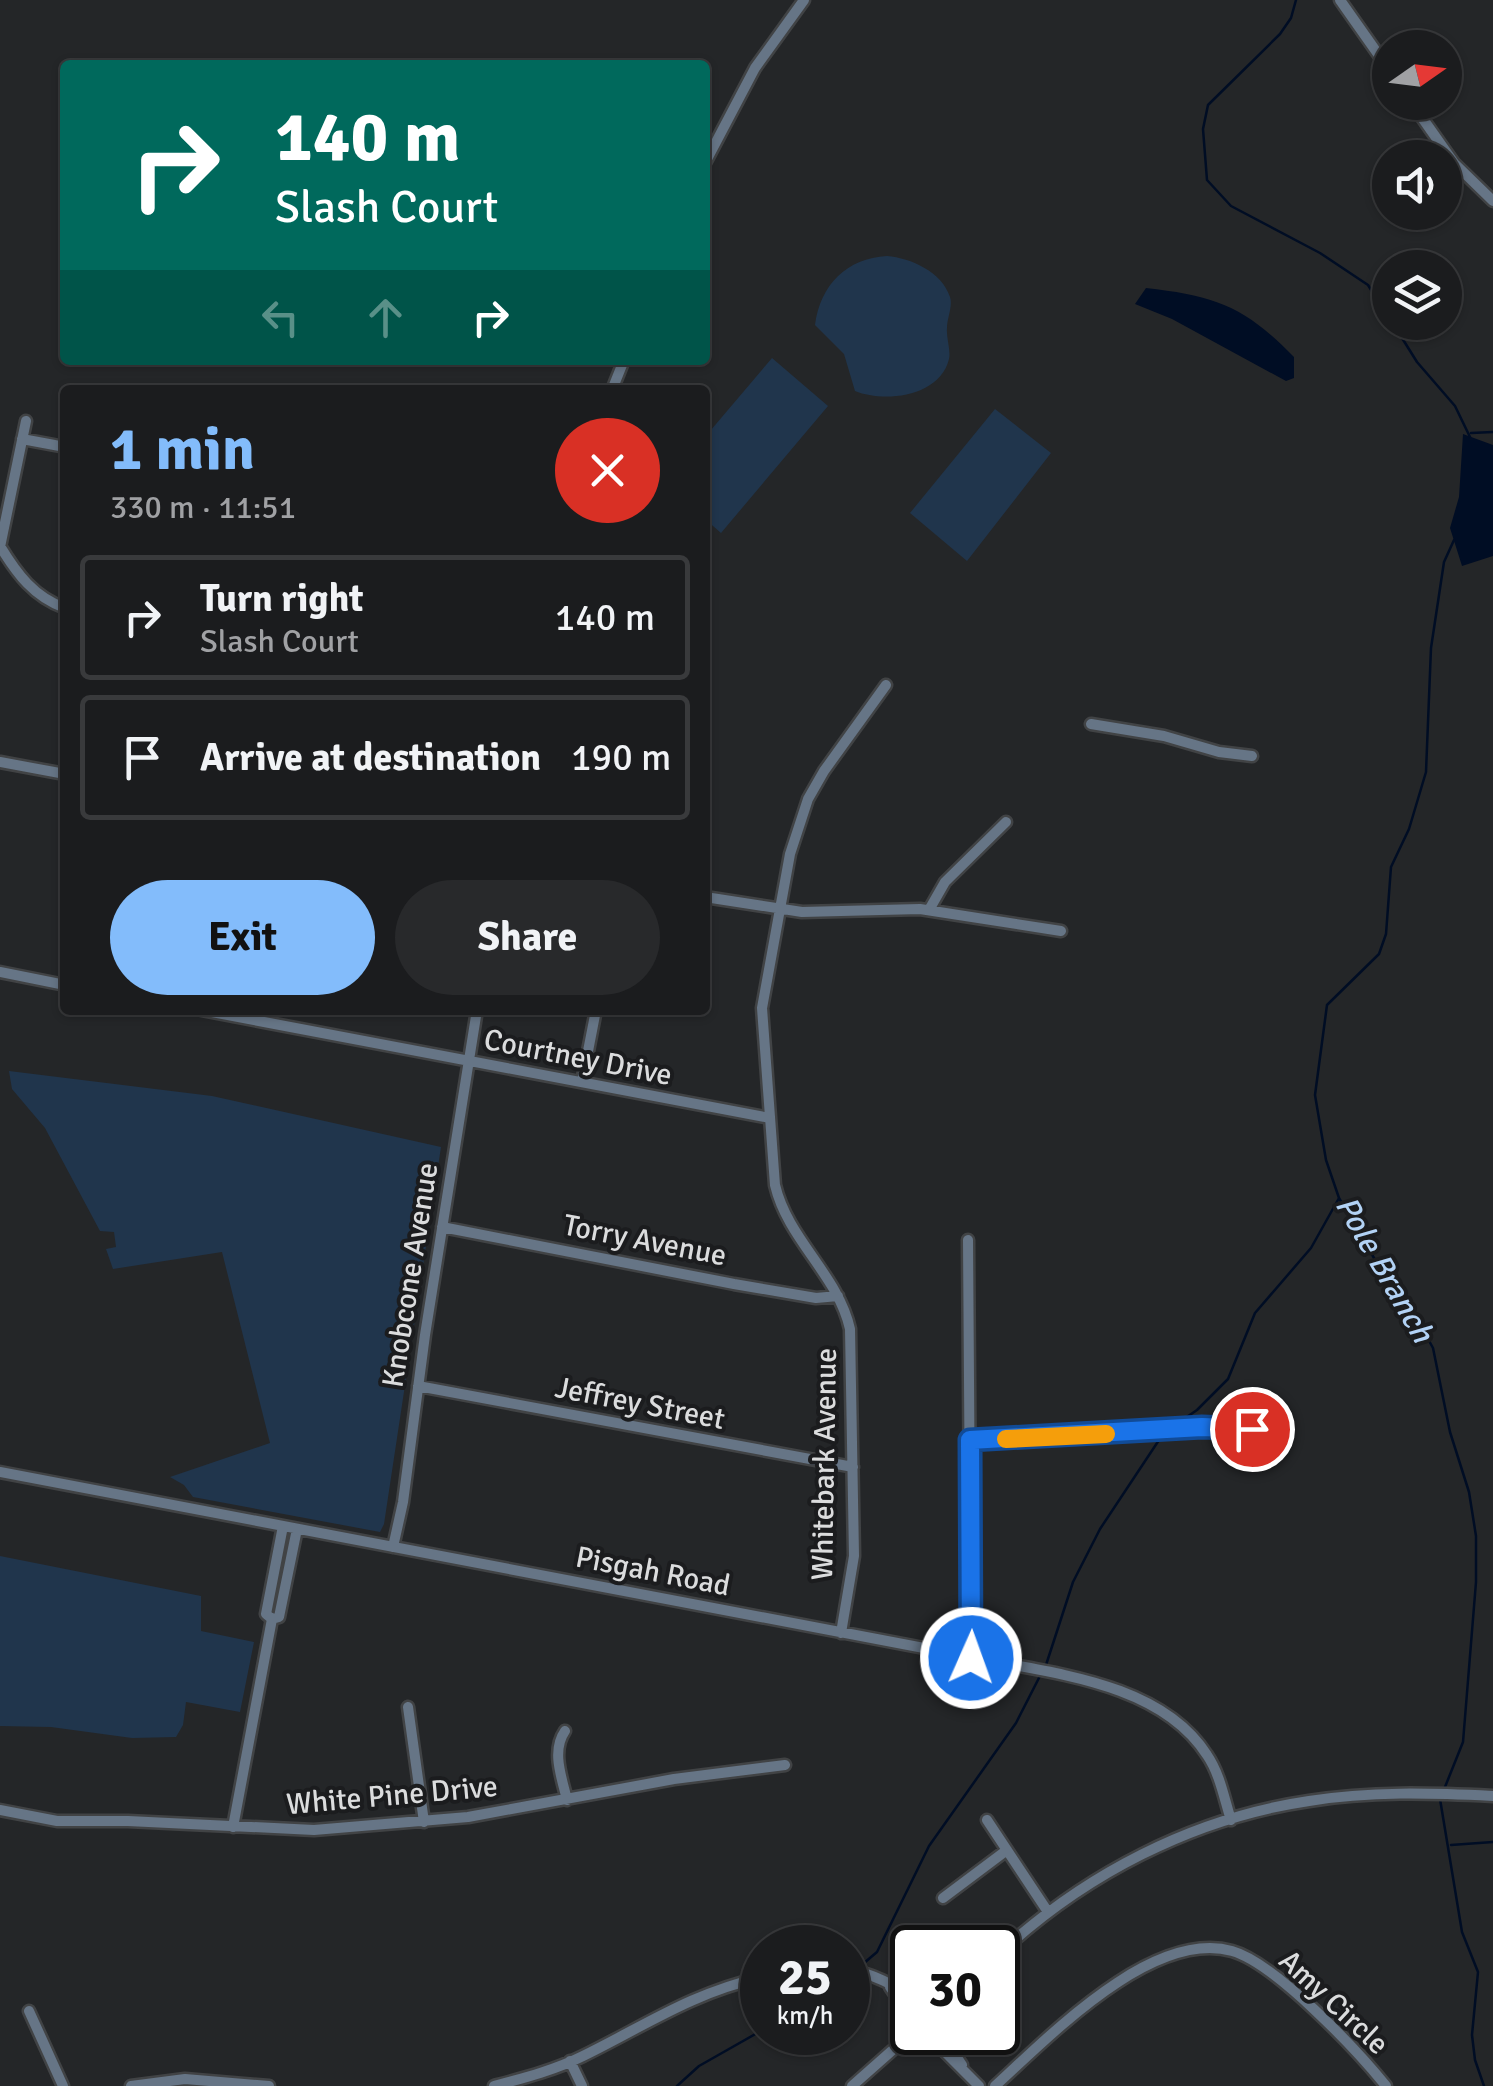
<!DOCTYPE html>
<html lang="en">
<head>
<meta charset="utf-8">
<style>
  :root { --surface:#1b1c1e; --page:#28292b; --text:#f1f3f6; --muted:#a0a1a4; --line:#393a3c; --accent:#83bcfb }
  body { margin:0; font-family:Signika,sans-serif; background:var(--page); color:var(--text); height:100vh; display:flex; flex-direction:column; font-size:38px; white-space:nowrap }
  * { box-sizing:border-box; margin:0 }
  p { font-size:32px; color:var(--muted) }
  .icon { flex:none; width:55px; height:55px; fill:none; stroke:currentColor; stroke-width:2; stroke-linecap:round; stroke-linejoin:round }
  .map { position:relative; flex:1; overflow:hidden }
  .details { position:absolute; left:60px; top:385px; width:650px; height:630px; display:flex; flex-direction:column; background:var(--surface); border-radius:10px; box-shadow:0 2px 8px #0004,0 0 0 2px var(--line) }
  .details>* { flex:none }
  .banner { position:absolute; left:60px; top:60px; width:650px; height:305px; border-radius:10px; box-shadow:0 2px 8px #0004,0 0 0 2px var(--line); background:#00695c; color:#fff; overflow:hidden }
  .needle { width:65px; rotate:76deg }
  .controls { position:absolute; left:1372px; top:30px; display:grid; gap:20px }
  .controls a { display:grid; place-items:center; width:90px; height:90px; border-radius:50%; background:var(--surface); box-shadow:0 2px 8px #0004,0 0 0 2px var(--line); font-size:50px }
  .speed { position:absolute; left:740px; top:1925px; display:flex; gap:20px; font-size:50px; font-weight:700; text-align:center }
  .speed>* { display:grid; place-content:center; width:130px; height:130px; border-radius:50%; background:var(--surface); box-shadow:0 2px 8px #0004,0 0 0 2px var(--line); line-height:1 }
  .speed small { font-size:25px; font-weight:400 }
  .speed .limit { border:5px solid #111; border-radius:15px; background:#fff; color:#111 }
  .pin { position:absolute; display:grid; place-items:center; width:85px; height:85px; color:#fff; margin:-42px; border:5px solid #fff; border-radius:50%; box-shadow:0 2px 10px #0007 }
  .me { position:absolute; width:110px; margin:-55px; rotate:2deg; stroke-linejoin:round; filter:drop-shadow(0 0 8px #0008) }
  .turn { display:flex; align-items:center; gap:35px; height:210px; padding:0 50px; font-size:45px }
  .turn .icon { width:130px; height:130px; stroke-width:2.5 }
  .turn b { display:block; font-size:70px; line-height:85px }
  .lanes { display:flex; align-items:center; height:95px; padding:0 50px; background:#0003; justify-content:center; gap:50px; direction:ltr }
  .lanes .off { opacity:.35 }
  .round { display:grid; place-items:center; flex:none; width:105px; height:105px; border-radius:52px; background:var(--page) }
  .summary { display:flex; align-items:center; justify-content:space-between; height:170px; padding:0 50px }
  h1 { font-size:60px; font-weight:700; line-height:75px; color:var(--accent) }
  .button { display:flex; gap:20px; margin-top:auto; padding:20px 50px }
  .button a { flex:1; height:115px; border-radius:60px; background:var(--accent); color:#111; font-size:40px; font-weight:700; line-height:115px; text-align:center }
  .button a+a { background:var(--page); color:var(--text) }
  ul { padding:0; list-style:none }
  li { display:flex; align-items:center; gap:30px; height:125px; margin:0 20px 15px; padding:0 30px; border:5px solid var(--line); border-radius:10px }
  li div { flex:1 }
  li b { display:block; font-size:38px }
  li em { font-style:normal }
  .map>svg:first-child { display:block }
  .green { fill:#20354c }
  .water { fill:#000d24 }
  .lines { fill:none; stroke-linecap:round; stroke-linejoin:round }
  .stream { stroke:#000d24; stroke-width:2.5 }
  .minor-casing { stroke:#414345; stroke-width:15 }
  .minor { stroke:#667586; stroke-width:10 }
  .route-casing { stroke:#114b97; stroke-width:25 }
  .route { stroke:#1a73e8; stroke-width:18 }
  .slow { stroke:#f59e0b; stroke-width:18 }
  .labels { text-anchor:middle; stroke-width:8; stroke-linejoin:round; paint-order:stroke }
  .street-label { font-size:30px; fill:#dbdcdd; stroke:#1b1c1e }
  .water-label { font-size:32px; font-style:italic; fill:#b2d2f5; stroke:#1b1c1e }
</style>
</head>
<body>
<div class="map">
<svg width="1493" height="2086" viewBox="0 0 1493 2086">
  <rect width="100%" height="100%" fill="#242628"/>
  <path class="green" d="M887,256C911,258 942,272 950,297C953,306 947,318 947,328C946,338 951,350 949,359C940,397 884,403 855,391L844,354L815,325C820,285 847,258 887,256Z
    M772,358L828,406L721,533L705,519V437Z
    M995,409L1051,453L967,561L910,513Z
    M9,1071L212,1096L441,1147L384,1524L380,1532L193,1497L184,1485L170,1477L270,1443L222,1252L113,1269L106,1249L116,1247L114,1232L100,1231L45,1128L12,1089Z
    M0,1556L201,1596V1631L254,1642L240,1712L186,1702L183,1725L176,1737L132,1738L51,1727L0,1726Z"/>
  <path class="water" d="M1146,288C1216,296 1244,306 1294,357V378L1286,381L1172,319L1135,304Z
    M1463,434L1493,445V556L1462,566L1450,528L1459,497Z"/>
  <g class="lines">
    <path class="stream" d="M1296,0L1291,18L1280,34L1208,105L1203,129L1207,180L1231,206L1320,253L1368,285L1390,320
      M1392,322L1417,362L1455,406L1470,437
      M1471,433L1493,432
      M1178,1423L1197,1410L1228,1379L1255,1313L1311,1248L1339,1198
      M1046,1665L1073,1582L1100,1529L1163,1434
      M1443,1792L1463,1742L1476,1582V1536L1469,1492L1450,1432L1433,1348L1405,1297L1381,1270L1339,1198L1326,1160L1315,1095L1327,1005L1379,954L1386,934L1391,867L1409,829L1426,772L1431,648L1444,562L1454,540
      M1440,1799L1462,1932L1478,1972L1472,2035L1475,2060L1484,2086
      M1451,1845L1493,1842
      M857,1969L877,1952L929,1846L1016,1723L1042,1672
      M677,2086L699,2066L759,2032"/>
    <defs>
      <path id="minor" d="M1340,0L1390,71
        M1411,102L1454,163L1493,201
        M705,163L755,68L804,0
        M612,390L624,360
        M22,439L65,447
        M0,546C17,574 34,597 65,608
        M0,547L26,421
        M1091,724L1164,736L1219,752L1252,756
        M0,762L65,774
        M705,897L802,912L920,909L1061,931
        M929,910L945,882L1006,822
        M0,972L65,985
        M201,1010L770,1118
        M582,1082L596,1010
        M442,1227L734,1284L816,1298L838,1296
        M968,1240L971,1657
        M418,1386L853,1467
        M970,1441L1202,1427L1251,1429L1271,1435
        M0,1472L971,1657C1048,1673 1160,1681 1207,1755C1220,1774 1224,1798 1231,1820
        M393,1547L403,1502L425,1335L477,1010
        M272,1619L279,1617L297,1529
        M841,1633L854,1556L850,1329C838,1275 788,1240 775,1185L762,1008L790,854L808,799L824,771L886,685
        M408,1707L424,1822
        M565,1731C551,1751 562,1778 567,1800
        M0,1810L57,1821H128L314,1830L468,1817L674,1779L785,1765
        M987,1820L1048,1912
        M233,1827L272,1619L266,1614L283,1526
        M943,1898L1007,1850
        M998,1955C1083,1875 1193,1818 1309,1801C1370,1791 1431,1793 1493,1796
        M848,1970C868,1972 900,1986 912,2000
        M751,1979L762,2028
        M890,1987L912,2019
        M29,2011L63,2086
        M925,2032L979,2086
        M940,2032L962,2065
        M570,2061L582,2086
        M131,2086L185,2079L269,2086
        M494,2086C524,2078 555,2070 583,2056C648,2024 690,1994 762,1977
        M852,2086L913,2032
        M995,2086C1049,2037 1152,1929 1232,1951C1275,1963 1357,2050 1386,2086"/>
    </defs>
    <use href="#minor" class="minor-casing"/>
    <use href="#minor" class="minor"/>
  </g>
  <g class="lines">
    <defs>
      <path id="route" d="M971,1658L970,1440L1202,1427L1252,1429"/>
    </defs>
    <use href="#route" class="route-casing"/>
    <use href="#route" class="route"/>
    <path class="slow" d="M1006,1439L1106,1434"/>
  </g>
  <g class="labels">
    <g class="street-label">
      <text transform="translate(578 1057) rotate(11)" y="10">Courtney Drive</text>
      <text transform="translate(645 1240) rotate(11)" y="10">Torry Avenue</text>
      <text transform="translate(410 1275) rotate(-81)" y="10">Knobcone Avenue</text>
      <text transform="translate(640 1403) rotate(11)" y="10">Jeffrey Street</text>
      <text transform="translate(824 1464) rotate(-89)" y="10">Whitebark Avenue</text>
      <text transform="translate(653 1571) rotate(11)" y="10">Pisgah Road</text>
      <text transform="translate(392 1795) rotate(-5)" y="10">White Pine Drive</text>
      <text transform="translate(1334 2002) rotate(43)" y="10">Amy Circle</text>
    </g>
    <g class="water-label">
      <text transform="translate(1385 1269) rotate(60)" y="11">Pole Branch</text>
    </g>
  </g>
</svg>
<div class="controls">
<a><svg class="needle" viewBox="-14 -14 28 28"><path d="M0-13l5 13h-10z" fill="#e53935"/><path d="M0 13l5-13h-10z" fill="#a0a1a4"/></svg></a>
<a><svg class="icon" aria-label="sound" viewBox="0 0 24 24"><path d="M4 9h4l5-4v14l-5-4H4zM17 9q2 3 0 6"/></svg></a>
<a><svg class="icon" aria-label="layers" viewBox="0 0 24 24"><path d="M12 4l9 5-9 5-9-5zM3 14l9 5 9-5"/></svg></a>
</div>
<div class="speed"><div>25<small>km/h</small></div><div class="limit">30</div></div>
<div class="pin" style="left:1252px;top:1429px;background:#d93025"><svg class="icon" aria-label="arrive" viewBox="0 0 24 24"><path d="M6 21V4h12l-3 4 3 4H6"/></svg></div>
<svg class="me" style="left:971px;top:1658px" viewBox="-20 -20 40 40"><circle r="17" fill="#1a73e8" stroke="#fff" stroke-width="3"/><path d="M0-11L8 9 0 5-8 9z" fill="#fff"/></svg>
<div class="banner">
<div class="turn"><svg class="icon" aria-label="right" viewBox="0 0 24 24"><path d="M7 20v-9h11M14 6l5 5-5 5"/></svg><div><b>140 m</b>Slash Court</div></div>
<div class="lanes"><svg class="icon off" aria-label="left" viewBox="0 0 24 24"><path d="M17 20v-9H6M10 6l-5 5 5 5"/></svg><svg class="icon off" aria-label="ahead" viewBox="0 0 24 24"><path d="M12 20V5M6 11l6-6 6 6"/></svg><svg class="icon" aria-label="right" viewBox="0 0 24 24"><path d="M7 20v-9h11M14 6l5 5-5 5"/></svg></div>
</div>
<section class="details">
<div class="summary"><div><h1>1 min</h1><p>330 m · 11:51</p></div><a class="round" style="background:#d93025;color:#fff"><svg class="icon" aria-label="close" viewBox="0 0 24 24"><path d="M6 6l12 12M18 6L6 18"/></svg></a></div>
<ul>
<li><svg class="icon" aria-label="right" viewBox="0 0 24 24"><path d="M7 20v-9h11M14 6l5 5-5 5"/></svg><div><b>Turn right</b><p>Slash Court</p></div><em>140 m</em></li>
<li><svg class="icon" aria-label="arrive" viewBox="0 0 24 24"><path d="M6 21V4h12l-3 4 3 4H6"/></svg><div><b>Arrive at destination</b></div><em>190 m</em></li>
</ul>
<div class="button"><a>Exit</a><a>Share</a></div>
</section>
</div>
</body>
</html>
